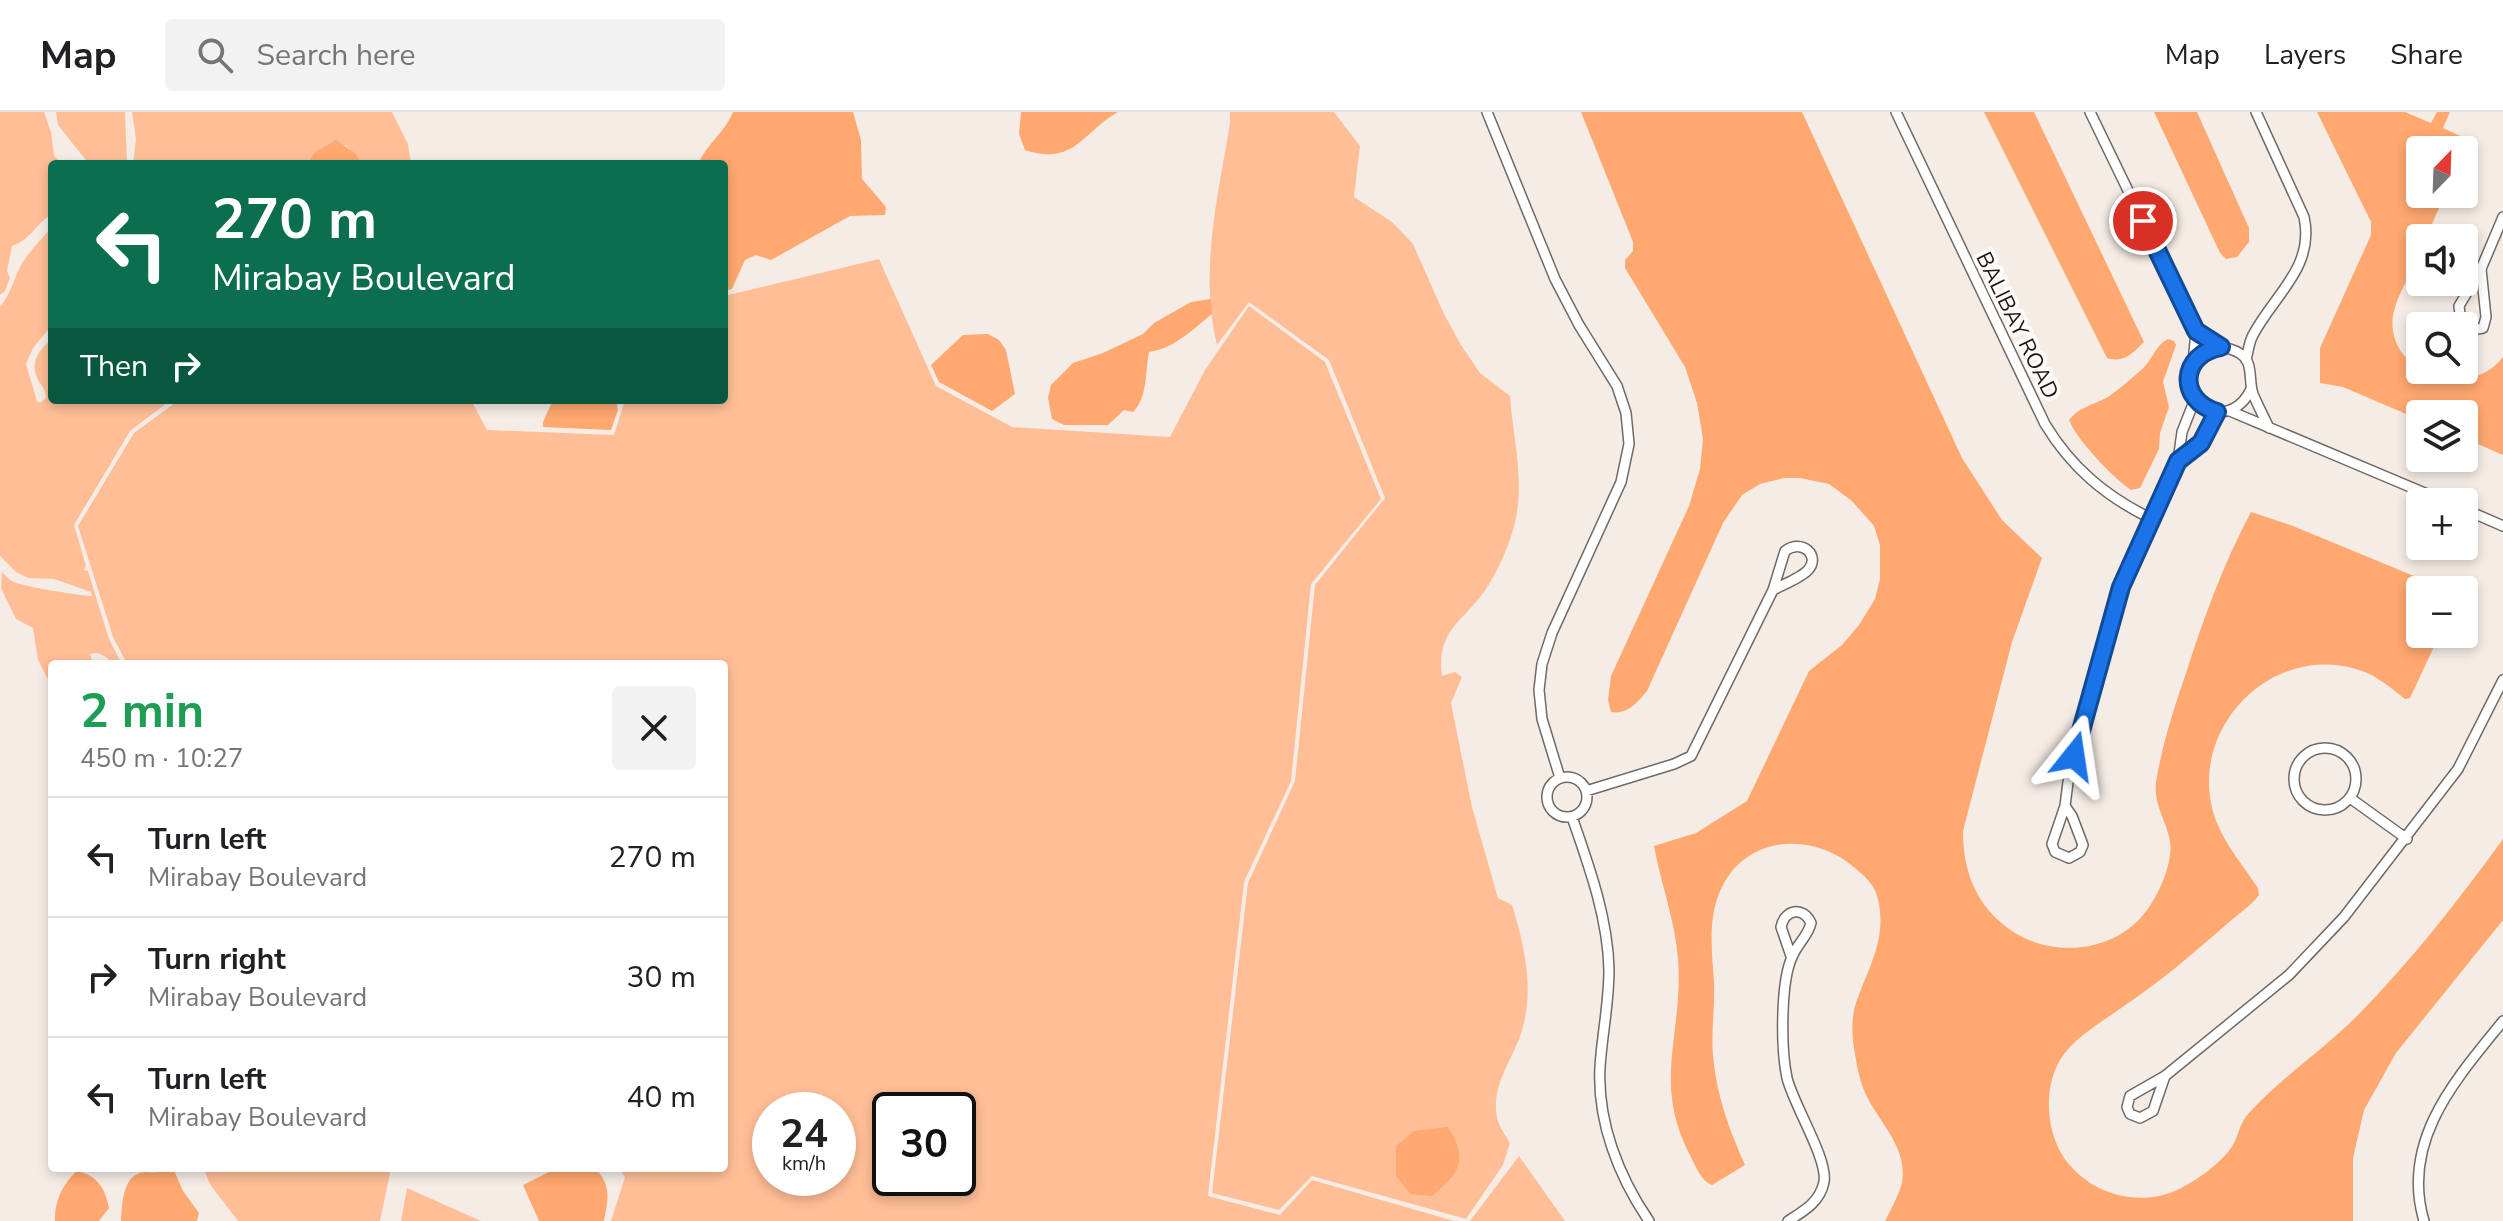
<!DOCTYPE html>
<html lang="en">
<head>
<meta charset="utf-8">
<style>
  :root { --surface:#fff; --page:#f2f2f2; --text:#202124; --muted:#757577; --line:#e0e0e0 }
  body { margin:0; font-family:"Nunito Sans",sans-serif; background:var(--page); color:var(--text); height:100vh; display:flex; flex-direction:column; font-size:30px; white-space:nowrap }
  * { box-sizing:border-box; margin:0 }
  p { font-size:26px; color:var(--muted) }
  .icon { flex:none; width:44px; height:44px; fill:none; stroke:currentColor; stroke-width:2; stroke-linecap:round; stroke-linejoin:round }
  .map { position:relative; flex:1; overflow:hidden }
  .drawer { position:absolute; left:48px; top:548px; width:680px; height:512px; display:flex; flex-direction:column; background:var(--surface); border-radius:8px; box-shadow:0 4px 12px #0003 }
  .drawer>* { flex:none }
  .hud { position:absolute; left:48px; top:48px; width:680px; height:244px; border-radius:8px; box-shadow:0 4px 12px #0003; background:#0b6e4f; color:#fff; overflow:hidden }
  .needle { width:52px; rotate:23deg }
  .fabs { position:absolute; left:2406px; top:24px; display:grid; gap:16px }
  .fabs a { display:grid; place-items:center; width:72px; height:72px; border-radius:8px; background:var(--surface); box-shadow:0 4px 12px #0003; font-size:40px }
  .speed { position:absolute; left:752px; top:980px; display:flex; gap:16px; font-size:40px; font-weight:700; text-align:center }
  .speed>* { display:grid; place-content:center; width:104px; height:104px; border-radius:50%; background:var(--surface); box-shadow:0 4px 12px #0003; line-height:1 }
  .speed small { font-size:20px; font-weight:400 }
  .speed .limit { border:4px solid #111; border-radius:12px; background:#fff; color:#111 }
  .pin { position:absolute; display:grid; place-items:center; width:68px; height:68px; color:#fff; margin:-34px; border:4px solid #fff; border-radius:50%; box-shadow:0 2px 8px #0007 }
  .me { position:absolute; width:88px; margin:-44px; rotate:15deg; stroke-linejoin:round; filter:drop-shadow(0 0 6px #0008) }
  .turn { display:flex; align-items:center; gap:28px; height:168px; padding:0 32px; font-size:36px }
  .turn .icon { width:104px; height:104px; stroke-width:2.5 }
  .turn b { display:block; font-size:56px; line-height:68px }
  .then { display:flex; align-items:center; height:76px; padding:0 32px; background:#0003; gap:16px; font-size:30px }
  .round { display:grid; place-items:center; flex:none; width:84px; height:84px; border-radius:8px; background:var(--page) }
  .summary { display:flex; align-items:center; justify-content:space-between; height:136px; padding:0 32px }
  h1 { font-size:48px; font-weight:700; line-height:60px; color:#1e9e55 }
  ul { padding:0; list-style:none }
  li { display:flex; align-items:center; gap:24px; height:120px; padding:0 32px; border-top:2px solid var(--line) }
  li div { flex:1 }
  li b { display:block; font-size:30px }
  li em { font-style:normal }
  header { display:flex; align-items:center; gap:48px; box-sizing:border-box; height:112px; padding:0 40px; background:var(--surface); border-bottom:2px solid var(--line) }
  header strong { font-size:38px }
  nav { display:flex; gap:44px; margin-inline-start:auto; font-size:28px }
  .search { width:560px; height:72px; background:var(--page); display:flex; align-items:center; gap:20px; box-sizing:border-box; padding:0 28px; border-radius:8px; color:var(--muted); font-size:30px }
  .map>svg:first-child { display:block }
  .green { fill:#ffbe96; fill-rule:evenodd }
  .water { fill:#ffa870 }
  .lines { fill:none; stroke-linecap:round; stroke-linejoin:round }
  .street-casing { stroke:#716964; stroke-width:12 }
  .street { stroke:#fff; stroke-width:9 }
  .route-casing { stroke:#114b97; stroke-width:20 }
  .route { stroke:#1a73e8; stroke-width:14 }
  .labels { text-anchor:middle; stroke-width:8; stroke-linejoin:round; paint-order:stroke }
  .street-label { font-size:22px; fill:#1a1715; stroke:#fffbf8 }
</style>
</head>
<body>
<header>
<strong>Map</strong>
<div class="search"><svg class="icon" aria-label="search" viewBox="0 0 24 24"><circle cx="10" cy="10" r="6"/><path d="M15 15l6 6"/></svg>Search here</div>
<nav><a>Map</a><a>Layers</a><a>Share</a></nav>
</header>
<div class="map">
<svg width="2503" height="1109" viewBox="0 0 2503 1109">
  <rect width="100%" height="100%" fill="#f6ece6"/>
  <path class="green" d="M0,0H44L51,20L54,44L64,52H52V102C36,111 31,128 12,134L7,159L10,166L5,179L0,183Z
    M56,0H125L127,52H89L58,13Z
    M132,0H392L408,32L411,52H362L346,33L315,40L306,52H133L136,27Z
    M1230,0H1334L1360,34L1354,85L1392,110L1413,132L1444,202L1461,233L1480,261L1510,284C1513,325 1524,365 1516,406C1511,430 1498,460 1484,480C1461,511 1436,520 1442,564L1455,560L1462,565L1451,591L1472,695L1498,786L1512,793C1524,832 1534,874 1523,915C1515,946 1488,975 1498,1009C1500,1016 1506,1024 1510,1031L1503,1053L1466,1107L1312,1064L1279,1098L1212,1081L1248,771L1295,669L1315,473L1385,386L1329,248L1249,190L1217,233C1199,160 1218,84 1230,11Z
    M52,115V213L33,236L26,252L37,289L40,291L46,286C46,277 42,275 38,268C29,248 39,240 52,226V288H171L130,319L74,413L86,454L84,458L88,459L109,527L122,552H116C106,547 103,539 90,542L93,552H52V575L38,548L33,516L16,507L1,476L2,460C5,463 8,467 12,469C19,474 82,484 92,484L91,480L54,467L28,466L16,460L0,444V195C10,183 13,169 20,155C29,139 40,129 52,115Z
    M879,147L936,274L1012,315L1170,325L1205,258L1249,194L1325,250L1381,387L1311,472L1291,669L1244,770L1208,1084L1280,1103L1312,1068L1454,1109H611L625,1065L618,1056H724V552H127L113,525L78,414L134,321L179,288H471L487,318L614,323L625,288H724V184ZM770,998H838V1066H770ZM890,998H958V1066H890Z
    M1519,1044L1565,1109H1470Z
    M203,1056H387L390,1061L380,1109H238L211,1074Z
    M407,1076L481,1109H401Z"/>
  <path class="water" d="M733,0H853L861,28L862,67L886,95L885,103L850,104L771,148L756,143L745,148L732,177L724,179V52H698C707,32 725,20 733,0Z
    M1021,0H1118C1081,21 1075,54 1025,38L1019,22Z
    M1581,0H1802L1962,346L2002,408L2042,446L2012,530L1963,719C1963,753 1972,783 1997,807C2042,851 2123,845 2154,787C2163,772 2173,746 2170,729C2166,708 2153,692 2156,670C2162,634 2173,599 2185,564C2203,508 2223,452 2251,400L2293,414L2448,478H2420V522H2440L2410,586L2405,587C2391,576 2376,563 2359,558C2277,531 2195,608 2211,691C2217,723 2240,749 2258,776L2259,783C2251,794 2238,802 2228,811C2194,841 2161,869 2124,894C2102,910 2074,925 2060,948C2044,976 2046,1013 2061,1041C2084,1080 2136,1097 2177,1078C2196,1069 2222,1051 2233,1033C2239,1022 2240,1010 2249,1001C2282,965 2323,938 2357,904C2411,849 2458,789 2503,727V808L2396,941L2364,998L2353,1046V1109H1885C1891,1097 1899,1083 1902,1070C1908,1036 1879,1010 1866,983C1860,969 1857,956 1855,942C1852,927 1851,909 1855,894C1867,857 1889,826 1877,784C1874,772 1864,764 1855,756C1814,720 1748,722 1722,775C1707,805 1712,839 1714,871C1715,895 1711,919 1713,943C1716,982 1729,1017 1745,1053L1712,1073C1701,1069 1696,1055 1691,1045C1651,970 1684,922 1678,847C1675,808 1661,772 1654,734L1696,721L1747,689L1809,559L1842,533L1859,513L1875,487L1880,467V433L1874,414L1852,389L1829,372L1800,366H1784L1760,372L1742,383L1723,411L1647,579C1638,590 1627,603 1611,600L1608,588L1611,564L1689,394L1700,357L1703,327L1697,291L1685,255L1625,156V148L1633,139V130Z
    M1984,0H2034L2144,230C2132,242 2124,251 2107,246Z
    M2154,0H2197L2249,116V130L2237,145L2226,147L2220,141Z
    M2317,0H2405L2431,11L2437,0H2450L2443,16L2469,28L2464,40L2420,38V82H2445L2426,126H2420C2420,159 2388,186 2393,219C2401,268 2473,285 2503,245V343L2464,326V302H2420V308L2343,275L2320,271V236L2371,123V110Z
    M336,28L355,41L362,52H306L315,40Z
    M1211,187L1212,202C1192,218 1175,236 1149,240C1145,260 1148,285 1133,300L1124,298L1108,313H1064L1052,307L1048,286L1051,273L1073,251L1103,241L1143,222L1154,211L1191,190Z
    M988,222L999,228L1006,238L1015,282L992,299L939,270L931,253L963,223Z
    M2168,227L2174,229L2176,233L2163,270L2169,295L2160,321L2159,337L2140,376L2131,378C2114,367 2076,327 2069,308C2078,296 2092,293 2106,286C2118,279 2129,268 2140,259C2152,250 2155,233 2168,227Z
    M553,288H616L618,298L611,318L543,315V310Z
    M1448,1015C1469,1048 1460,1061 1432,1084L1411,1082L1396,1064V1034L1414,1019Z
    M165,1056H173L183,1079L199,1101L197,1109H121C122,1095 122,1066 140,1061C151,1058 153,1064 165,1056Z
    M557,1056H595C612,1074 608,1087 604,1109H539L523,1073Z
    M77,1059C98,1064 105,1076 109,1096L99,1109H55C54,1090 63,1071 77,1059Z"/>
  <g class="lines">
    <defs>
      <path id="street" d="M1487,0L1555,167L1579,213L1617,274L1626,301L1629,332L1621,370L1552,521L1542,552L1539,578L1542,607L1560,666
        M1896,0L2045,312C2071,355 2105,384 2150,406
        M2090,0L2196,219L2221,235
        M2481,157L2486,205L2483,216L2472,218L2461,210L2459,194L2481,157L2503,105
        M2246,248C2248,240 2249,230 2253,223C2274,183 2315,155 2304,105L2256,0
        M2193,251L2196,219
        M2251,277C2243,295 2225,306 2206,296C2173,278 2194,226 2230,237C2257,245 2247,264 2253,282C2258,294 2264,305 2269,316
        M2230,299L2446,390
        M2178,349L2201,331L2217,300
        M2464,397L2503,414
        M2294 667a31 31 0 1 1 62 0a31 31 0 1 1-62 0Z
        M1547 685a20 20 0 1 1 40 0a20 20 0 1 1-40 0Z
        M1586,679L1674,652L1691,644L1773,478L1785,439C1802,426 1821,444 1808,458C1801,466 1784,472 1773,478
        M2350,686L2407,727
        M2065,694L2072,704L2083,733L2080,740L2069,746L2055,740L2052,732L2065,694L2068,670L2121,475L2178,349L2182,320L2195,287
        M1572,705C1589,754 1608,806 1609,858C1609,891 1602,923 1600,955C1597,1010 1619,1065 1649,1109
        M2165,964L2153,999L2140,1006L2130,1002L2127,995L2130,984L2165,964L2289,863L2344,805L2458,657L2503,568
        M1788,1109C1804,1099 1820,1090 1824,1070C1828,1047 1794,994 1787,966C1781,938 1780,868 1793,843C1798,831 1808,824 1811,811C1803,794 1785,797 1781,815L1791,844
        M2424,1109C2400,1028 2457,966 2503,909"/>
    </defs>
    <use href="#street" class="street-casing"/>
    <use href="#street" class="street"/>
  </g>
  <g class="lines">
    <defs>
      <path id="route" d="M2074,644L2121,475L2178,349L2201,331L2217,300C2177,288 2180,242 2221,235L2196,219L2143,109"/>
    </defs>
    <use href="#route" class="route-casing"/>
    <use href="#route" class="route"/>
  </g>
  <g class="labels">
    <g class="street-label">
      <text transform="translate(2018 213) rotate(64)" y="8">BALIBAY ROAD</text>
    </g>
  </g>
</svg>
<div class="fabs">
<a><svg class="needle" viewBox="-14 -14 28 28"><path d="M0-13l5 13h-10z" fill="#e53935"/><path d="M0 13l5-13h-10z" fill="#757577"/></svg></a>
<a><svg class="icon" aria-label="sound" viewBox="0 0 24 24"><path d="M4 9h4l5-4v14l-5-4H4zM17 9q2 3 0 6"/></svg></a>
<a><svg class="icon" aria-label="search" viewBox="0 0 24 24"><circle cx="10" cy="10" r="6"/><path d="M15 15l6 6"/></svg></a>
<a><svg class="icon" aria-label="layers" viewBox="0 0 24 24"><path d="M12 4l9 5-9 5-9-5zM3 14l9 5 9-5"/></svg></a>
<a>+</a>
<a>−</a>
</div>
<div class="speed"><div>24<small>km/h</small></div><div class="limit">30</div></div>
<div class="pin" style="left:2143px;top:109px;background:#d93025"><svg class="icon" aria-label="arrive" viewBox="0 0 24 24"><path d="M6 21V4h12l-3 4 3 4H6"/></svg></div>
<svg class="me" style="left:2074px;top:644px" viewBox="-20 -20 40 40"><path d="M0-17L14 15 0 8-14 15z" fill="#1a73e8" stroke="#fff" stroke-width="4"/></svg>
<div class="hud">
<div class="turn"><svg class="icon" aria-label="left" viewBox="0 0 24 24"><path d="M17 20v-9H6M10 6l-5 5 5 5"/></svg><div><b>270 m</b>Mirabay Boulevard</div></div>
<div class="then">Then<svg class="icon" aria-label="right" viewBox="0 0 24 24"><path d="M7 20v-9h11M14 6l5 5-5 5"/></svg></div>
</div>
<section class="drawer">
<div class="summary"><div><h1>2 min</h1><p>450 m · 10:27</p></div><a class="round"><svg class="icon" aria-label="close" viewBox="0 0 24 24"><path d="M6 6l12 12M18 6L6 18"/></svg></a></div>
<ul>
<li><svg class="icon" aria-label="left" viewBox="0 0 24 24"><path d="M17 20v-9H6M10 6l-5 5 5 5"/></svg><div><b>Turn left</b><p>Mirabay Boulevard</p></div><em>270 m</em></li>
<li><svg class="icon" aria-label="right" viewBox="0 0 24 24"><path d="M7 20v-9h11M14 6l5 5-5 5"/></svg><div><b>Turn right</b><p>Mirabay Boulevard</p></div><em>30 m</em></li>
<li><svg class="icon" aria-label="left" viewBox="0 0 24 24"><path d="M17 20v-9H6M10 6l-5 5 5 5"/></svg><div><b>Turn left</b><p>Mirabay Boulevard</p></div><em>40 m</em></li>
</ul>
</section>
</div>
</body>
</html>
